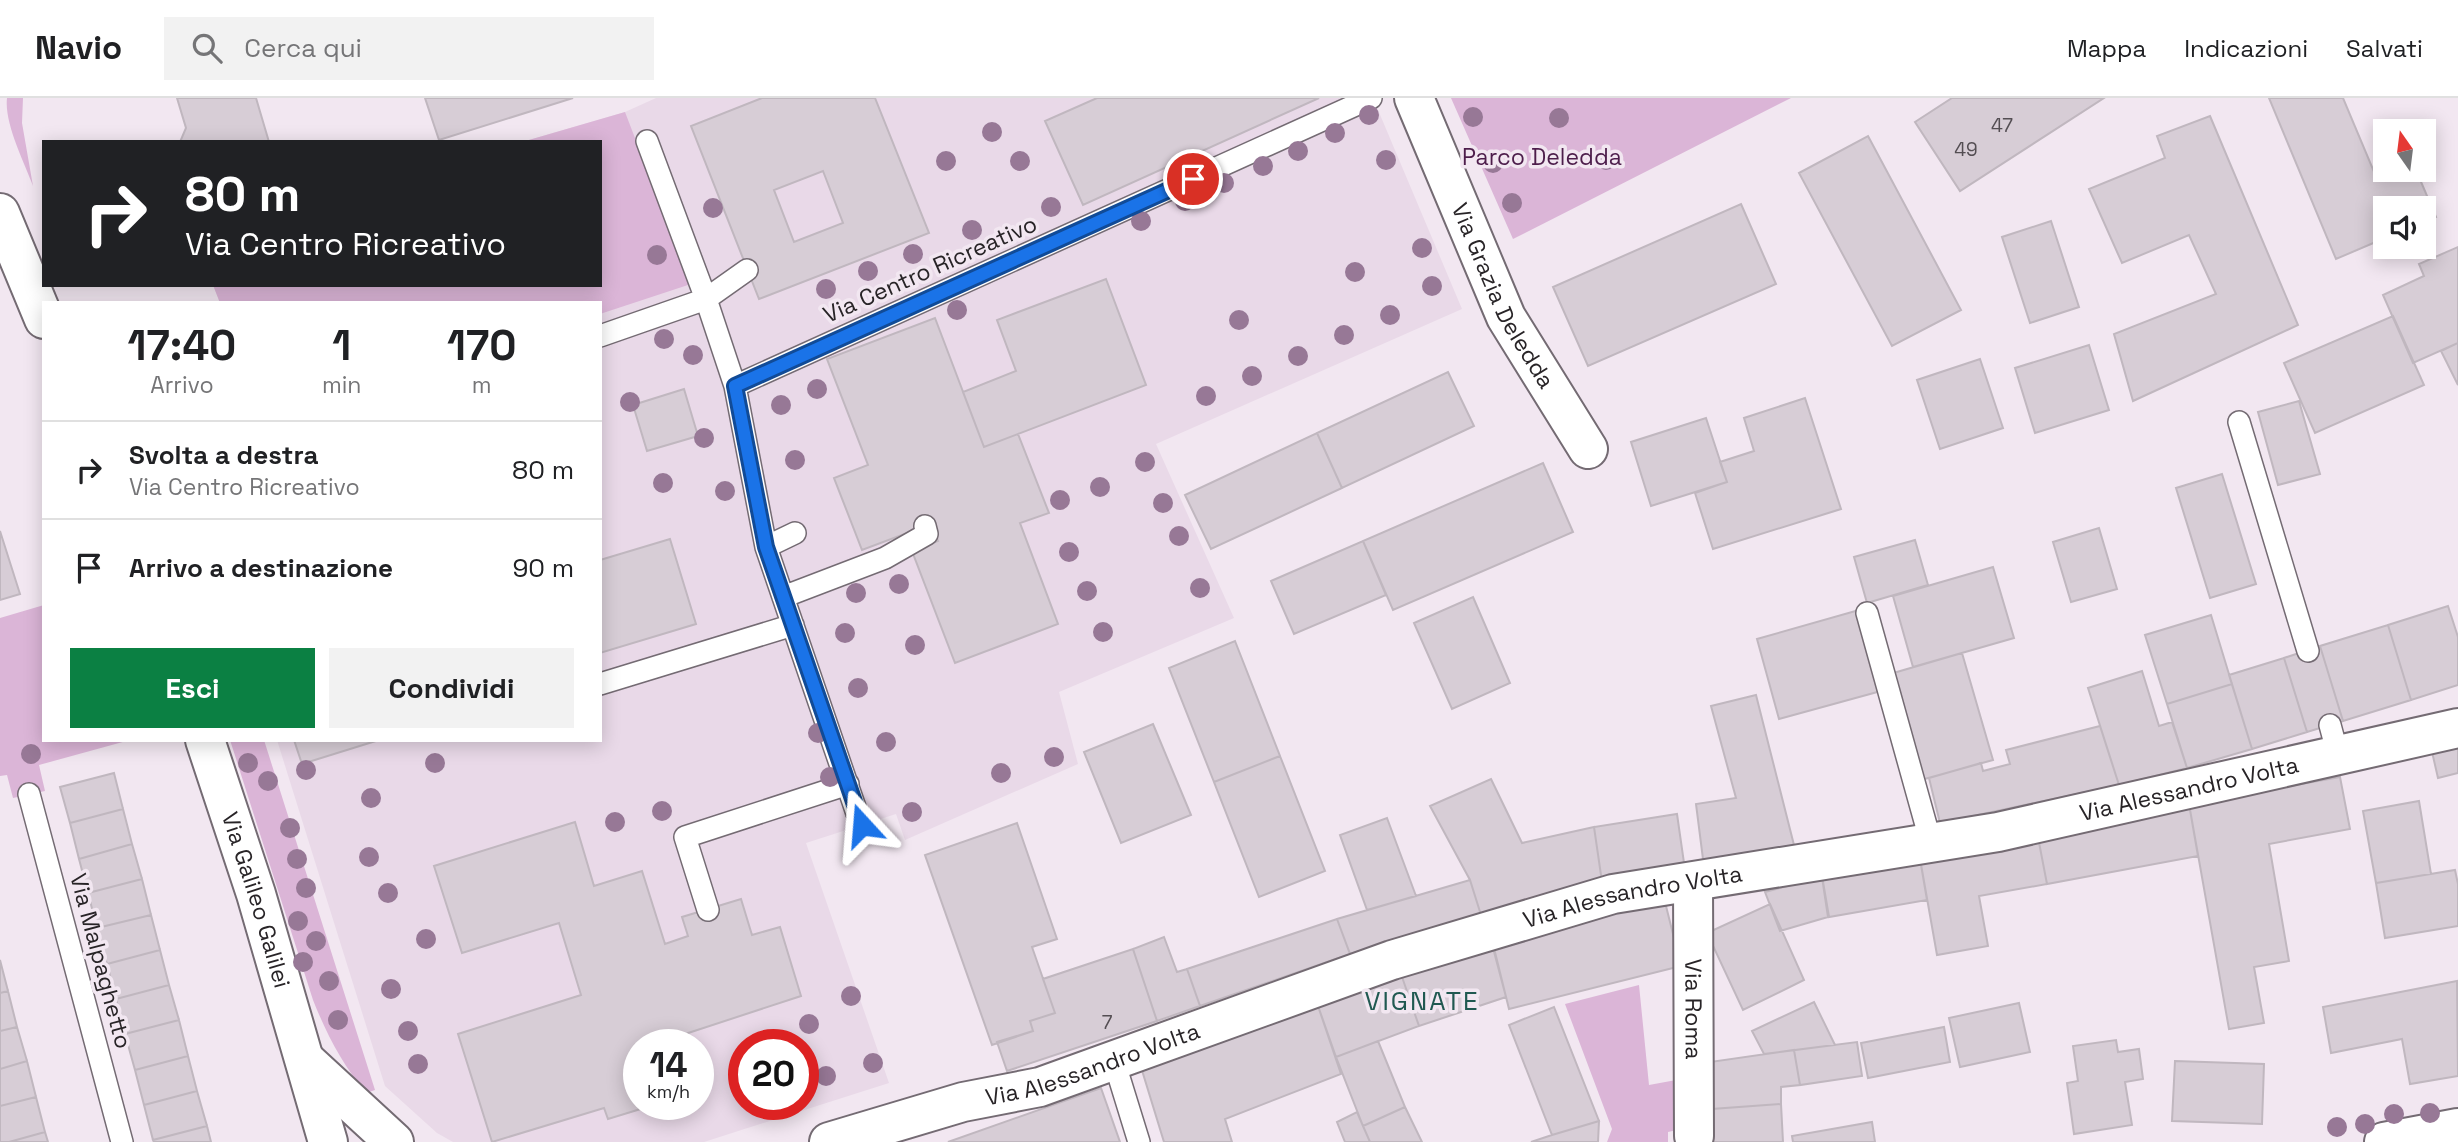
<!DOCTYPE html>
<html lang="it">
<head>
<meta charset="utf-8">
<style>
  :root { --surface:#fff; --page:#f2f2f2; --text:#202124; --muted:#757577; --line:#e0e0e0; --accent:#0b8043 }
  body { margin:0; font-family:"Space Grotesk",sans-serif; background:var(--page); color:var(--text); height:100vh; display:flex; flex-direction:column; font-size:26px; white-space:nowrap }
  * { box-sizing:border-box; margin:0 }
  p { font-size:23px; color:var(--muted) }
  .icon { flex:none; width:38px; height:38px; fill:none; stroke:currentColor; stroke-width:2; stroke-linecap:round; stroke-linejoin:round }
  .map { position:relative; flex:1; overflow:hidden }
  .drawer { position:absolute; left:42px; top:203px; width:560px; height:441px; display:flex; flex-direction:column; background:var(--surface); border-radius:0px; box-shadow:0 4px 18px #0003 }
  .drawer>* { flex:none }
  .guide { position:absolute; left:42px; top:42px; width:560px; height:147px; border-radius:0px; box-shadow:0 4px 18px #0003; background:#202124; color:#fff; overflow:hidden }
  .needle { width:46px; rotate:346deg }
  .controls { position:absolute; left:2373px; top:21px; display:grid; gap:14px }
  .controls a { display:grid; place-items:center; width:63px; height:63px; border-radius:0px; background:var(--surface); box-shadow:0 4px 18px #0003; font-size:35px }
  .speed { position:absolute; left:623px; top:931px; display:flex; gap:14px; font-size:35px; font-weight:700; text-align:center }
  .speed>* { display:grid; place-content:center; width:91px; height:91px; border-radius:50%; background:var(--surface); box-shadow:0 4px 18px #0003; line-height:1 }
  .speed small { font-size:18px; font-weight:400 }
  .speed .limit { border:10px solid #d22; background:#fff; color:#111 }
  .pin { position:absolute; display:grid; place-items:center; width:60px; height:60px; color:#fff; margin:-30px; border:4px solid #fff; border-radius:50%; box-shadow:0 2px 7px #0007 }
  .me { position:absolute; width:77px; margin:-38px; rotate:341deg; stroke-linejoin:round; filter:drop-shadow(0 0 5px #0008) }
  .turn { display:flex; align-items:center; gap:24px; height:147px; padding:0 28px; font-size:32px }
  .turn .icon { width:91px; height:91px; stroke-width:2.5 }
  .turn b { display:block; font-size:49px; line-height:60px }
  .eta { display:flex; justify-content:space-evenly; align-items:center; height:119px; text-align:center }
  .eta b { font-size:42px; font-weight:600; line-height:49px }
  .button { display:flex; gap:14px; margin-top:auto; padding:14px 28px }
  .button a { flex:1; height:80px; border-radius:0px; background:var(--accent); color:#fff; font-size:28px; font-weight:600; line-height:80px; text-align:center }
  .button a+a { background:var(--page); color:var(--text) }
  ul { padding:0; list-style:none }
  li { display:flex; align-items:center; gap:21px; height:98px; padding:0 28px; border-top:2px solid var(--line) }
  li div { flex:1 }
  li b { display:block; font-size:26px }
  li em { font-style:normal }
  header { display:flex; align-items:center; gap:42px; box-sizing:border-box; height:98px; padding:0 35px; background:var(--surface); border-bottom:2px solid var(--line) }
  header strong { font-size:33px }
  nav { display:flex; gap:38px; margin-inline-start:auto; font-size:24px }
  .search { width:490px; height:63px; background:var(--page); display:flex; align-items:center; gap:18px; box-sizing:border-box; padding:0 24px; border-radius:0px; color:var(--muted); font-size:26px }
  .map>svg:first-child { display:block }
  .built { fill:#e9d9e8; fill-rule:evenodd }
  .green { fill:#dbb5d7 }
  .building { fill:#d7cdd6; stroke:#c0b7bf; stroke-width:2; fill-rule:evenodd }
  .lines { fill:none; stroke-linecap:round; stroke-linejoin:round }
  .service-casing { stroke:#746b73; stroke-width:24 }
  .minor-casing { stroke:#746b73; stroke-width:42 }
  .tertiary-casing { stroke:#746b73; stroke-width:42 }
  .service { stroke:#fff; stroke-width:21 }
  .minor { stroke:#fff; stroke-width:38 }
  .tertiary { stroke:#fff; stroke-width:38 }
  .tree { fill:#977896 }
  .route-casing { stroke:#114b97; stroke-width:18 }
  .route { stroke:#1a73e8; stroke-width:12 }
  .labels { text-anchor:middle; stroke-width:7; stroke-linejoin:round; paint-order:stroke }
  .number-label { font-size:19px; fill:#544e53 }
  .park-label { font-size:23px; fill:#4d1d4b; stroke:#f2e7f1 }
  .street-label { font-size:23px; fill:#282427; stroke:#f2e7f1 }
  .quarter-label { font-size:26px; letter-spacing:2px; fill:#205951; stroke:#f2e7f1 }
</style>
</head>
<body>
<header>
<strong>Navio</strong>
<div class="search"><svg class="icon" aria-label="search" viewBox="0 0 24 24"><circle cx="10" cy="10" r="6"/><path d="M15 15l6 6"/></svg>Cerca qui</div>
<nav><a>Mappa</a><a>Indicazioni</a><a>Salvati</a></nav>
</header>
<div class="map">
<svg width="2458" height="1044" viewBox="0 0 2458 1044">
  <rect width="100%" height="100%" fill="#f2e7f1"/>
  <path class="built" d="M656,0H1373L1462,211L1156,346L1234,520L1059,594L1078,666L905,742L896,716L806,745L889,985L704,1044H453L437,1035L385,988L277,642H600V205H220L213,187H600V44H522L625,14ZM639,947H698V1006H639ZM744,947H803V1006H744Z"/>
  <path class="green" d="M7,0H23L22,25L33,88C24,64 4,25 7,0Z
    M1451,0H1791L1513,141Z
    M625,14L691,186L600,216V205H220L213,187H600V44H522Z
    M44,507V642H130L39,667L45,693L13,700L7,677L0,678V520Z
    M230,642H264L375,992L366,995C342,966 327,937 313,902Z
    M1639,887L1649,987L1687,980L1686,1030L1668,1034V1044H1607L1612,1031L1565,906Z"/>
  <path class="building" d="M177,0H256L269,44H180L186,30Z
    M425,0H573L439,42Z
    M762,0H875L929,135L759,201L691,28ZM823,73L843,125L794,144L774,92Z
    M1097,0H1319L1083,107L1045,23Z
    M1952,0H2104L1960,93L1915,24Z
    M2269,0H2343L2377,81L2399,72H2416L2436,119L2424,124V110H2385V140L2336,161Z
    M2210,18L2298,227L2133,303L2114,236L2216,196L2189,137L2122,165L2089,91L2165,60L2157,38Z
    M1868,38L1961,212L1892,248L1799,75Z
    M1741,106L1776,186L1588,268L1553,189Z
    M2051,123L2079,209L2030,225L2002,139Z
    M2458,149V245L2413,265L2383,197L2424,178L2419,166Z
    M1106,181L1146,287L984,349L963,294L1016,273L997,222Z
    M2393,218L2424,287L2315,335L2284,265Z
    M935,220L984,349L1018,336L1049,415L1020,425L1058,526L955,565L912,453L938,443L931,426L862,452L834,380L868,367L827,261Z
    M2458,245V287L2441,253Z
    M2089,247L2109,312L2035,335L2015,270Z
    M1980,261L2003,330L1940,351L1917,282Z
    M1448,274L1474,328L1342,390L1317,335Z
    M684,291L698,338L647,353L633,307Z
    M1805,300L1841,411L1713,451L1695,395L1727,384L1720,364L1754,353L1744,320Z
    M2299,303L2320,376L2278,387L2258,314Z
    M1706,320L1727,384L1651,408L1631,344Z
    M1317,335L1342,390L1211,451L1185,397Z
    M1543,365L1573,434L1393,512L1363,443Z
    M2222,376L2256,486L2210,500L2176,390Z
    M2099,430L2117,491L2071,504L2053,444Z
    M0,433L20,496L0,502Z
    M670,441L696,526L600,555V462Z
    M1915,442L1928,487L1867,505L1854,459Z
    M1363,443L1386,497L1294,536L1271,483Z
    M1993,469L2014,540L1913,569L1893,498Z
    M1473,499L1510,585L1452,611L1414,525Z
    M2448,508L2458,539V587L2411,602L2388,527Z
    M1859,512L1881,593L1779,621L1757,541Z
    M2211,517L2232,586L2167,606L2145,537Z
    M2388,527L2411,602L2343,623L2320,548Z
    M1235,543L1280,658L1214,684L1169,570Z
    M2320,548L2343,623L2307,634L2284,560Z
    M1962,555L1993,662L1921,682L1890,576Z
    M2284,560L2307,634L2252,651L2229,577Z
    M2142,573L2159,628L2172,624L2187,670L2119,687L2088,590Z
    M2232,586L2252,651L2187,670L2167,606Z
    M1756,597L1796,755L1704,769L1696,706L1736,700L1711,608Z
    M1153,626L1191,717L1121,745L1084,654Z
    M2100,628L2119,687L1940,725L1929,680L1981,665L1983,673L2010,666L2006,652Z
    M2458,638V675L2438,680L2430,645Z
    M294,642H379L302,666Z
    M1280,658L1325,773L1259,799L1214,684Z
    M114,675L123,711L70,725L60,689Z
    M2340,679L2350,731L2269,746L2289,863L2254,869L2264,925L2229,931L2189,706Z
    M1491,681L1522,745L1594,729L1602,784L1481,817L1470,782L1430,708Z
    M2419,703L2431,776L2376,785L2363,713Z
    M2189,706L2198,758L2047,786L2037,734Z
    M123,711L132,746L79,761L70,725Z
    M1677,716L1685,772L1602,784L1594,729Z
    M1387,720L1416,798L1367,812L1340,737Z
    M575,724L594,788L642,773L665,846L688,838L682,819L741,801L752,837L780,829L801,898L673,940L675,947H639V1006H657L608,1021L604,1010L492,1044L458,936L581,897L559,825L462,855L434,768Z
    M1017,725L1057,841L1032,849L1055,915L1030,923L1033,933L992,947L925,757Z
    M2037,734L2047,786L1979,798L1988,848L1937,857L1919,755Z
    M132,746L142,781L88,795L79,761Z
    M1919,755L1927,802L1829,819L1821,772Z
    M2455,772L2458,786V828L2385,840L2376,785Z
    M1822,779L1828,819L1780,833L1765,794Z
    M142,781L151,817L97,830L88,795Z
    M1470,782L1481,817L1350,856L1337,821Z
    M1664,800L1681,868L1509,911L1492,842Z
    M1770,806L1804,882L1743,912L1707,835Z
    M151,817L160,852L107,866L97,830Z
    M1337,821L1350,856L1200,908L1187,871Z
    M1164,839L1177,874L1187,871L1200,908L1157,923L1133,851Z
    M1492,846L1506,899L1419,928L1401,876Z
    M1133,851L1157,923L1007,973L997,944L1033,933L1030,923L1055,915L1043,881Z
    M160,852L169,887L116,901L107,866Z
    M0,862L8,893L0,895Z
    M1401,876L1419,928L1336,959L1317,905Z
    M2457,883L2458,978L2410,986L2402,941L2331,955L2323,909Z
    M169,887L179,922L125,936L116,901Z
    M8,893L17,929L0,933V895Z
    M1814,904L1835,947L1764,956L1752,933Z
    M1317,905L1341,976L1225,1021L1232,1044H1164L1141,969Z
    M2019,905L2030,954L1960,969L1949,920Z
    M1554,909L1599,1023L1552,1037L1509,927Z
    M179,922L188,958L135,972L125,936Z
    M17,929L27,963L0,971V933Z
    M1944,929L1950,964L1868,980L1861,945Z
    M2116,942L2118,954L2139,951L2143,981L2125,984L2132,1027L2074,1036L2067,985L2078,983L2073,948Z
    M1378,943L1405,1009L1363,1028L1336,959Z
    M1857,944L1862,978L1800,987L1794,952Z
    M1794,952L1800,987L1781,989V1006L1712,1011L1710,964Z
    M188,958L197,993L144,1007L135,972Z
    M27,963L36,999L0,1008V971Z
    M2175,963L2264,966L2262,1026L2172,1023Z
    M1101,990L1120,1044H948Z
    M197,993L207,1028L153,1042L144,1007Z
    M36,999L45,1034L9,1044H0V1008Z
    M1781,1006L1783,1044H1712V1011Z
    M1405,1009L1422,1044H1370L1363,1028Z
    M1357,1014L1363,1028L1370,1044H1345L1337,1024Z
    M1599,1023L1598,1044H1531L1552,1037Z
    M1872,1024L1875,1044H1793L1792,1038Z
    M207,1028L211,1044H154L153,1042Z
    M45,1034L48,1044H9Z"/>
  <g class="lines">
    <defs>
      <path id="service" d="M647,43L706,201L735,288
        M600,238L706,201L747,172
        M2239,324L2308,553
        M766,449L795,435
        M783,499L885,460L927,436L925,428
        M1867,515L1931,745
        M600,586L793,527
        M2330,627L2338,657
        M29,696L122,1044
        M861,727L766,449L735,288L1371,0
        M708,812L685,739L848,686
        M1114,963L1139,1044"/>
      <g id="minor">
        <path id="s1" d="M1414,0L1506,219L1588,351"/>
        <path id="s2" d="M1693,785L1694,1038"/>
        <path id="s3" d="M829,1044L963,1004L1040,989L1392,862L1613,796L1998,734L2458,630"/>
        <path d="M2384,1044L2458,1030"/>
      </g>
      <g id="tertiary">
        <path d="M0,115L44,221"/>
        <path id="s4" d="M205,642L256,796L328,1044"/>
        <path d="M306,963L394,1044"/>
      </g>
    </defs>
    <use href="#service" class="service-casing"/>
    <use href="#minor" class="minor-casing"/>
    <use href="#tertiary" class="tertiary-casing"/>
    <use href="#service" class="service"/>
    <use href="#minor" class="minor"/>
    <use href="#tertiary" class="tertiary"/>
  </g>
  <g class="tree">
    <circle cx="1369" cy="17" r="10"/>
    <circle cx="1473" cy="19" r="10"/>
    <circle cx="1559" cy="20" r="10"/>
    <circle cx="992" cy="34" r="10"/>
    <circle cx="1335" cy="35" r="10"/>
    <circle cx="1298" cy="53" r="10"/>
    <circle cx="1386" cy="62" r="10"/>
    <circle cx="1606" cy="62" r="10"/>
    <circle cx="946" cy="63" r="10"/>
    <circle cx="1020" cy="63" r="10"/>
    <circle cx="1493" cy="65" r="10"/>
    <circle cx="1263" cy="68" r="10"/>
    <circle cx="1224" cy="85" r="10"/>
    <circle cx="1185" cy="103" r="10"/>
    <circle cx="1512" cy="105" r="10"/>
    <circle cx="1051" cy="109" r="10"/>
    <circle cx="713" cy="110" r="10"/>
    <circle cx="1141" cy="123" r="10"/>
    <circle cx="972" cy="132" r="10"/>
    <circle cx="1422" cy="150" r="10"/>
    <circle cx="913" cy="156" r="10"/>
    <circle cx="657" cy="157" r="10"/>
    <circle cx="868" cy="173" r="10"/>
    <circle cx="1355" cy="174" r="10"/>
    <circle cx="1432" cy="188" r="10"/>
    <circle cx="826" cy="191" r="10"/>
    <circle cx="957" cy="212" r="10"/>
    <circle cx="1390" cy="217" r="10"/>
    <circle cx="1239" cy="222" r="10"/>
    <circle cx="1344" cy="237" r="10"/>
    <circle cx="664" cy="241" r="10"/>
    <circle cx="693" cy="257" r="10"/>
    <circle cx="1298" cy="258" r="10"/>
    <circle cx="1252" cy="278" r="10"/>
    <circle cx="817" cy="291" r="10"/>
    <circle cx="1206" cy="298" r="10"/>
    <circle cx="630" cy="304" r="10"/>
    <circle cx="781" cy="307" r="10"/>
    <circle cx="704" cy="340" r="10"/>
    <circle cx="795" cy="362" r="10"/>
    <circle cx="1145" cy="364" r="10"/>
    <circle cx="663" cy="385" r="10"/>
    <circle cx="1100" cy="389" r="10"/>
    <circle cx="725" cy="393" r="10"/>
    <circle cx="1060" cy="402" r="10"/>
    <circle cx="1163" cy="405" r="10"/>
    <circle cx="1179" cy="438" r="10"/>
    <circle cx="1069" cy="454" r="10"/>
    <circle cx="899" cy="486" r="10"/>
    <circle cx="1200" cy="490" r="10"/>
    <circle cx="1087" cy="493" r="10"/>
    <circle cx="856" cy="495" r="10"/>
    <circle cx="1103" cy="534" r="10"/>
    <circle cx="845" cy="535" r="10"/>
    <circle cx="915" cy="547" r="10"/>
    <circle cx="858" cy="590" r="10"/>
    <circle cx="818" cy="635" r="10"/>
    <circle cx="886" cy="644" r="10"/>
    <circle cx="31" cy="656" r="10"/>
    <circle cx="1054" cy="659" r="10"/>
    <circle cx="248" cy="665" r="10"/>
    <circle cx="435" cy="665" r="10"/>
    <circle cx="306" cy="672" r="10"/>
    <circle cx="1001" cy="675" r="10"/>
    <circle cx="830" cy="679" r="10"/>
    <circle cx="268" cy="683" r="10"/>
    <circle cx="371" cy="700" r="10"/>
    <circle cx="662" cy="713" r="10"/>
    <circle cx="912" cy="714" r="10"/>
    <circle cx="615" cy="724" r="10"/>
    <circle cx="290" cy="730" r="10"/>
    <circle cx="369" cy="759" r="10"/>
    <circle cx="297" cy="761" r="10"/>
    <circle cx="306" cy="790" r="10"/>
    <circle cx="388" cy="795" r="10"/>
    <circle cx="298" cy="823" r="10"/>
    <circle cx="426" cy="841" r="10"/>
    <circle cx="316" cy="843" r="10"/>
    <circle cx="303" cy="864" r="10"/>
    <circle cx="329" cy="883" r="10"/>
    <circle cx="391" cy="891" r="10"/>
    <circle cx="851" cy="898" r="10"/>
    <circle cx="338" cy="922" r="10"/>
    <circle cx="809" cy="926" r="10"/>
    <circle cx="408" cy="933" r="10"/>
    <circle cx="873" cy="965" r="10"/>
    <circle cx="418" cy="966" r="10"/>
    <circle cx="826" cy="978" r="10"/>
    <circle cx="2430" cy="1015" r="10"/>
    <circle cx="2394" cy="1016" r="10"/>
    <circle cx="2365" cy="1026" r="10"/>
    <circle cx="2337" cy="1029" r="10"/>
  </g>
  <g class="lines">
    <defs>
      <path id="route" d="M862,727L766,449L735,288L1193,81"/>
    </defs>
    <use href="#route" class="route-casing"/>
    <use href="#route" class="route"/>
  </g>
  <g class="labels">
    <g class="number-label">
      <text x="2002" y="34">47</text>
      <text x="1966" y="58">49</text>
      <text x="1107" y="931">7</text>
    </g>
    <g class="park-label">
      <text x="1542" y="67">Parco Deledda</text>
    </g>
    <g class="street-label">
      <text transform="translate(930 171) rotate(-24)" y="8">Via Centro Ricreativo</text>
      <text dy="8" stroke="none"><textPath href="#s1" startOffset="217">Via Grazia Deledda</textPath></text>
      <text dy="8" stroke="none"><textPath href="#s3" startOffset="1409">Via Alessandro Volta</textPath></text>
      <text dy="8" stroke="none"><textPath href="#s3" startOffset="842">Via Alessandro Volta</textPath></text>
      <text dy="8" stroke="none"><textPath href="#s4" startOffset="168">Via Galileo Galilei</textPath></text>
      <text transform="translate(101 863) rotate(75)" y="8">Via Malpaghetto</text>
      <text dy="8" stroke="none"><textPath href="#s2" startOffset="126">Via Roma</textPath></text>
      <text dy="8" stroke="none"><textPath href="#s3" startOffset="275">Via Alessandro Volta</textPath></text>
    </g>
    <g class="quarter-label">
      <text x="1422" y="912">VIGNATE</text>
    </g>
  </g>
</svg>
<div class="controls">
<a><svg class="needle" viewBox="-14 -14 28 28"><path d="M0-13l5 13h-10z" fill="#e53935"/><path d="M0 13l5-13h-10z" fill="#757577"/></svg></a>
<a><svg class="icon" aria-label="sound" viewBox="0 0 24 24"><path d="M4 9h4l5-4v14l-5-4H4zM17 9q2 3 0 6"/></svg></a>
</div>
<div class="speed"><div>14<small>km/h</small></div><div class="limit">20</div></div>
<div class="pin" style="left:1193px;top:81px;background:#d93025"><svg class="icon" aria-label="arrive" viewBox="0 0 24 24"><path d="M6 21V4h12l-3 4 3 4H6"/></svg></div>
<svg class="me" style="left:862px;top:727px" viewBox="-20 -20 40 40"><path d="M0-17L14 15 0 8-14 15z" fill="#1a73e8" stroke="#fff" stroke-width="4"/></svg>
<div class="guide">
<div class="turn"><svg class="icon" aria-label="right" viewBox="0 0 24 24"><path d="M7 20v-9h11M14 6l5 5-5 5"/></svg><div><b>80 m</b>Via Centro Ricreativo</div></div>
</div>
<section class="drawer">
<div class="eta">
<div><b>17:40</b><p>Arrivo</p></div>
<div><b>1</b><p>min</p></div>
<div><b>170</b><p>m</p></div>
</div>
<ul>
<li><svg class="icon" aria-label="right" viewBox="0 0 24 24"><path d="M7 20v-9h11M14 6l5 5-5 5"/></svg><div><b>Svolta a destra</b><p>Via Centro Ricreativo</p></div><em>80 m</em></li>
<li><svg class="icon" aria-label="arrive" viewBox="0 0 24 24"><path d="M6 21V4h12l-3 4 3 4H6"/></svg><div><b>Arrivo a destinazione</b></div><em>90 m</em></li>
</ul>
<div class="button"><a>Esci</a><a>Condividi</a></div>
</section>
</div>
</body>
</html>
